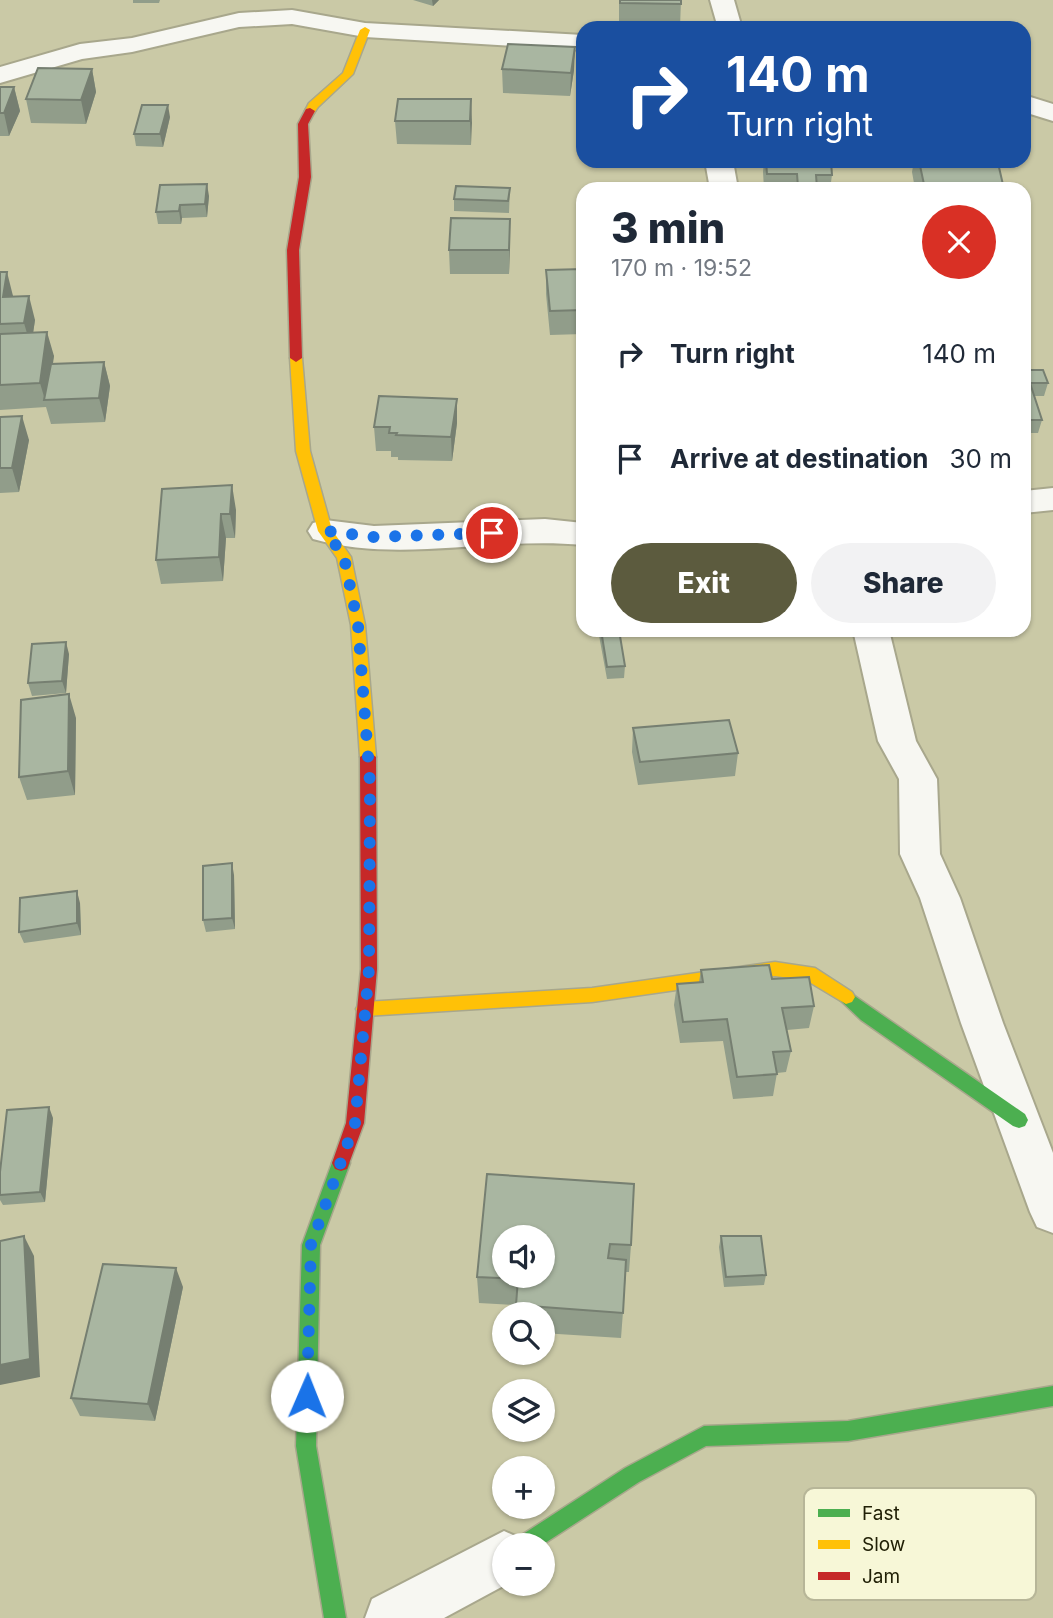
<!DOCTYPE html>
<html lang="en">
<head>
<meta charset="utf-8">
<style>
  :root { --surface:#fff; --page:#f2f2f3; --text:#1f2937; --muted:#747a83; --accent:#5c5b3e }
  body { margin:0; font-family:Inter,sans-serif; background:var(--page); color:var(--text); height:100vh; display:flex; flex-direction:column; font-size:26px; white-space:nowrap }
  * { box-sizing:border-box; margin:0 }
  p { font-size:23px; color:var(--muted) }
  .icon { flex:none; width:38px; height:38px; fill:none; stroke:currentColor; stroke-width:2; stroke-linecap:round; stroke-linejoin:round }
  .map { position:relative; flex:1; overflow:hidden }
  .drawer { position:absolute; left:576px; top:182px; width:455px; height:455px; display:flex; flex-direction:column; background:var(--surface); border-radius:21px; box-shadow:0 2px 5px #0004 }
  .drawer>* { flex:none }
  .guide { position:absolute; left:576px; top:21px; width:455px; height:147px; border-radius:21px; box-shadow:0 2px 5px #0004; background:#1a4fa0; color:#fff; overflow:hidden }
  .tools { position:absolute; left:492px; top:1225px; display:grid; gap:14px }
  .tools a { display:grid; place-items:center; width:63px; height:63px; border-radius:50%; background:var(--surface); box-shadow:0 2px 5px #0004; font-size:35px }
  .pin { position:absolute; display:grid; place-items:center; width:60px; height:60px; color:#fff; margin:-30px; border:4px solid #fff; border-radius:50%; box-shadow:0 2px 7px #0007 }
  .me { position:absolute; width:77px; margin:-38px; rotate:1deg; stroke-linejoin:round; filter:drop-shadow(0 0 5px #0008) }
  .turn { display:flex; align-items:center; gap:24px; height:147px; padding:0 35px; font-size:32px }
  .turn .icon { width:91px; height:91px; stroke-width:2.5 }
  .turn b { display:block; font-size:49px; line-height:60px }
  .round { display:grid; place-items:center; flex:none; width:74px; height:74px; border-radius:37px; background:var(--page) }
  .summary { display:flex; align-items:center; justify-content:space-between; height:119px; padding:0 35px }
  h1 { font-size:42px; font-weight:800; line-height:52px }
  .primary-button { display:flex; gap:14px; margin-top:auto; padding:14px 35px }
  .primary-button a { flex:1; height:80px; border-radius:42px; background:var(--accent); color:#fff; font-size:28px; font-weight:800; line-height:80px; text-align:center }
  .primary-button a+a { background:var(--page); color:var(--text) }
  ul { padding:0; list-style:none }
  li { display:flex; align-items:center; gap:21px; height:105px; padding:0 35px }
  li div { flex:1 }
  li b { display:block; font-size:26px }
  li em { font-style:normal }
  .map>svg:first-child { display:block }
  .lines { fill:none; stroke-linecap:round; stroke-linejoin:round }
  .street-casing { stroke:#a8a78c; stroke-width:4 }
  .fast-casing { stroke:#a8a78c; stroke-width:3 }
  .slow-casing { stroke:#a8a78c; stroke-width:3 }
  .jam-casing { stroke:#a8a78c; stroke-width:3 }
  .street { fill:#f7f7f2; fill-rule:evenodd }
  .fast { fill:#4caf50; fill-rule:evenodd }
  .slow { fill:#ffc107; fill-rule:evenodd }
  .jam { fill:#c62828; fill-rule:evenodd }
  .wall { fill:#919d8a }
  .shaded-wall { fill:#767f71 }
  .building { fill:#a9b6a1; stroke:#767f71; stroke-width:2; fill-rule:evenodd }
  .route { stroke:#1a73e8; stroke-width:12; stroke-dasharray:0 21.6 }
  .key { fill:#f7f7d7; stroke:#b7b698; stroke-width:2 }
  .key-label { font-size:19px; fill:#212006 }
</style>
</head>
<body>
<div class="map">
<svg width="1053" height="1618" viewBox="0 0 1053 1618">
  <rect width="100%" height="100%" fill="#cac9a6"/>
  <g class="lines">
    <defs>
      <path id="street" d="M710,0H734L742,28H718Z
        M292,10L365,23L583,35V50L365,37L292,24L239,27L132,52L82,59L0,83V67L80,44L132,38L239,13Z
        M1024,95L1053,104V121L1024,112Z
        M705,161H733L738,189H710Z
        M1053,488V510L1024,513V491Z
        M545,519L583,523V545C494,536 400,564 313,539L308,531L313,523L325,520L374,526Z
        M853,630H889L916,741L937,779L940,854L960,898L1003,1023L1053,1153V1233L1037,1227L1030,1212L961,1023L920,898L900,854L899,779L878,741Z
        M504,1531L522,1539L525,1545H504V1584H507L444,1618H365L372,1599Z"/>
      <path id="fast" d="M846,990L1025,1114L1028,1120L1025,1126L1019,1128L1013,1126L861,1020L837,997L840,992Z
        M341,1155L347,1157L350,1163L320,1245L316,1446L346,1618H324L296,1446L302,1245L332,1163L335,1157Z
        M1053,1386V1406L848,1441L706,1446L639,1482L542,1545H513L517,1538L625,1468L704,1426L848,1421Z"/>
      <path id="slow" d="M365,27L370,30L353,74L318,107L314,113H306L305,111L309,103L343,73L360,30Z
        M296,354L302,358L310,451L332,530L351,557L365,625L376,757L368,763L360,757L351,625L337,558L318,531L296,451L290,358Z
        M775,962L815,968L852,992L855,997L852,1002L846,1004L806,980L775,976L592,1002L365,1016L359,1014L356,1009L359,1004L365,1002L592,988Z"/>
      <path id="jam" d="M310,108L315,111L308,124L311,177L299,250L302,358L296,362L290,358L287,250L299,177L298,124L306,109Z
        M368,751L376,757L377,969L364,1123L347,1169L341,1171L335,1169L332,1163L346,1123L361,969L360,757Z"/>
    </defs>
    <use href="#street" class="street-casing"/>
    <use href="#fast" class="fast-casing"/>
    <use href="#slow" class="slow-casing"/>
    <use href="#jam" class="jam-casing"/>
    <use href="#street" class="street"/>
    <use href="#fast" class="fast"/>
    <use href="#slow" class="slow"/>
    <use href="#jam" class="jam"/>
  </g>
  <path class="wall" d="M133,0H160L159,3H133Z
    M413,0H439L433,6Z
    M619,0H681L680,27L619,26Z
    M92,69L96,92L86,124L31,123L26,99Z
    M502,69L574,70L570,96L503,93Z
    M0,87H14L20,111L9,136H0Z
    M471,99V145L397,144L395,121Z
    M170,117L163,147L136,146L134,134Z
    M764,161H831L832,175L830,189H764L763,172Z
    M914,161H985L1004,189H915L912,172Z
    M510,188L509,213L454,211V199Z
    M209,196L207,217L182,218L181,224H158L156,212Z
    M510,243L509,274H450L449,250Z
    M583,269V334L550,335L546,294V270Z
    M0,272L13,296L35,320L33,333L54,356L52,364L104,362L110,386L105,422L51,424L46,407L0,410Z
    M1024,370L1048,383L1044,396H1034L1042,420L1038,433H1024Z
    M457,399V423L452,461L398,460V457H391V451H376L374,427Z
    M0,417L29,440L19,492L0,493Z
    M162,489L236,510L235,538H226L223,581L161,584L156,560Z
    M598,630H619L625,666L624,678L607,679Z
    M69,654L66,693L32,696L28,683Z
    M76,718L75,795L27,800L19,777Z
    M633,728L738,753L735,776L638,785L632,752Z
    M234,875L235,929L206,932L203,920Z
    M80,903L81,935L24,943L19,932Z
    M701,970L772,979L814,1006L809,1028L787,1030L791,1051L786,1072L777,1073L773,1096L733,1099L723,1041L680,1043L674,1005L677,984L699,982Z
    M53,1118L45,1202L3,1205L0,1200V1172Z
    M487,1174L631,1245L629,1272H626L621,1338L542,1333V1314H516V1305L479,1303L477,1277Z
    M721,1236L766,1275L764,1285L724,1287L719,1247Z
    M183,1287L155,1421L80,1416L71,1398Z"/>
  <path class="shaded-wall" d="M432,0H439L433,6Z
    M575,47L574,70L570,96L571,73Z
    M92,69L96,92L86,124L81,100Z
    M14,87L20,111L9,136L4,113Z
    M471,99L472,123L471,145L470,121Z
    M168,105L170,117L163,147L160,134Z
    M207,184L209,196L207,217L205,204Z
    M180,205L182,218L181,224L179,211Z
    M510,219V243L509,274V250Z
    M7,272L13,296L3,297Z
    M29,296L35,320L31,347L24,323Z
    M47,332L54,356L48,400H45L40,383Z
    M104,362L110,386L105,422L99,398Z
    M457,399V423L452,461L451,437Z
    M22,416L29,440L19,492L12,468Z
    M232,485L236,510L235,538L230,514Z
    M221,514L226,538L223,581L219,557Z
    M66,642L69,654L66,693L62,681Z
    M69,694L76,718L75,795L68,771Z
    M232,863L234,875L235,929L232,918Z
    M77,891L80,903L81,935L77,923Z
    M49,1107L53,1118L45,1202L40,1192Z
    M24,1236L34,1256L40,1377L0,1385V1365Z
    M176,1268L183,1287L155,1421L148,1404Z"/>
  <path class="building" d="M620,0H681V4L620,3Z
    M508,44L575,47L571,73L502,69Z
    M38,68L92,69L81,100L26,99Z
    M0,87H14L4,113H0Z
    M398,99H471L470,121H395Z
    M142,105H168L160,134H134Z
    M766,161H831L832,175H816L817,188L798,187L797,174H767Z
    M919,161H985V162L998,163L1004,189H925Z
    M207,184L205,204L180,205L179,211L156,212L160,185Z
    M456,186L510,188L508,201L454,199Z
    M451,218L510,219L509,250H449Z
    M583,269V310L550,311L546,270Z
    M0,272H7L3,297L29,296L24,323L0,324Z
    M47,332L40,383L0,385V334Z
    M104,362L99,398L44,400L51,364Z
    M1024,370H1043L1048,383H1030L1042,420H1024Z
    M379,396L457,399L451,437L396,435L397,433H389L390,427H374Z
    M22,416L12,468H0V417Z
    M232,485L230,514H221L219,557L156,560L162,489Z
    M601,630H619L625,666L607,667Z
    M66,642L62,681L28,683L32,644Z
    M69,694L68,771L19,777L21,700Z
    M729,720L738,753L640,762L633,728Z
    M232,863V918L203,920V866Z
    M77,891V923L19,932L20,898Z
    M769,965L772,979L809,977L814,1006L782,1008L791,1051L773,1052L777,1074L737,1077L727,1019L683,1022L677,984L703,982L701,970Z
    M49,1107L40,1192L0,1195V1172L7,1110Z
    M487,1174L634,1184L631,1245L610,1244L608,1258L626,1260L623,1313L516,1305L518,1279L477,1277ZM504,1237H542V1276H504Z
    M24,1236L30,1359L0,1365V1241Z
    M721,1236H761L766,1275L726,1277Z
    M103,1264L176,1268L148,1404L71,1398Z"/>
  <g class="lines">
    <path class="route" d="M307,1396L311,1245L355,1123L369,969L370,783L358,625L344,557L326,531L374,537L492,533"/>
  </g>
  <rect x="804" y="1488" width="232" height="112" rx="10" class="key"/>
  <rect x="818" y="1509" width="32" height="8" fill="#4caf50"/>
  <rect x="818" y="1540" width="32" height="9" fill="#ffc107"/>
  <rect x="818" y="1572" width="32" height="8" fill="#c62828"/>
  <g class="key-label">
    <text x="862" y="1520">Fast</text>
    <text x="862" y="1551">Slow</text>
    <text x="862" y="1583">Jam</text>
  </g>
</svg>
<div class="tools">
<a><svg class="icon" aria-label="sound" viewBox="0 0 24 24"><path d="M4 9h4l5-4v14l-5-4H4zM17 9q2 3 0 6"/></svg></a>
<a><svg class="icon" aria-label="search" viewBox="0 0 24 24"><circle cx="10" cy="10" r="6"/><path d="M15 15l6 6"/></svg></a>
<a><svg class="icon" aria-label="layers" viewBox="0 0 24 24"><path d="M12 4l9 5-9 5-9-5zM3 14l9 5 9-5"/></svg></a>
<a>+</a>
<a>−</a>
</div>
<div class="pin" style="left:492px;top:533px;background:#d93025"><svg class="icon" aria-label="arrive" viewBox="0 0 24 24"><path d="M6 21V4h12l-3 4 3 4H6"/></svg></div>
<svg class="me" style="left:307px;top:1396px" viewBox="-20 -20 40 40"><circle r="19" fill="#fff"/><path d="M0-13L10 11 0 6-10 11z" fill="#1a73e8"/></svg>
<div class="guide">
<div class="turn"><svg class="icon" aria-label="right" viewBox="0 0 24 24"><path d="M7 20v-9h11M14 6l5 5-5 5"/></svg><div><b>140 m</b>Turn right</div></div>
</div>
<section class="drawer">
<div class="summary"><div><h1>3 min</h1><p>170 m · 19:52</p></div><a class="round" style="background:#d93025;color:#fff"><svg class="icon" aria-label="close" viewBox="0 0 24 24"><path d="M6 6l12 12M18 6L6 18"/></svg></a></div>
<ul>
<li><svg class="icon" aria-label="right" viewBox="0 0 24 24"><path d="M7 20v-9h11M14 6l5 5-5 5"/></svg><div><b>Turn right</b></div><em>140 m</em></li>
<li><svg class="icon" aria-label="arrive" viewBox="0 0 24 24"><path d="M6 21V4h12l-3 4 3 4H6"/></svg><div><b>Arrive at destination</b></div><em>30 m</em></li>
</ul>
<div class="primary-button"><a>Exit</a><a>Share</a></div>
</section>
</div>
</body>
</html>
